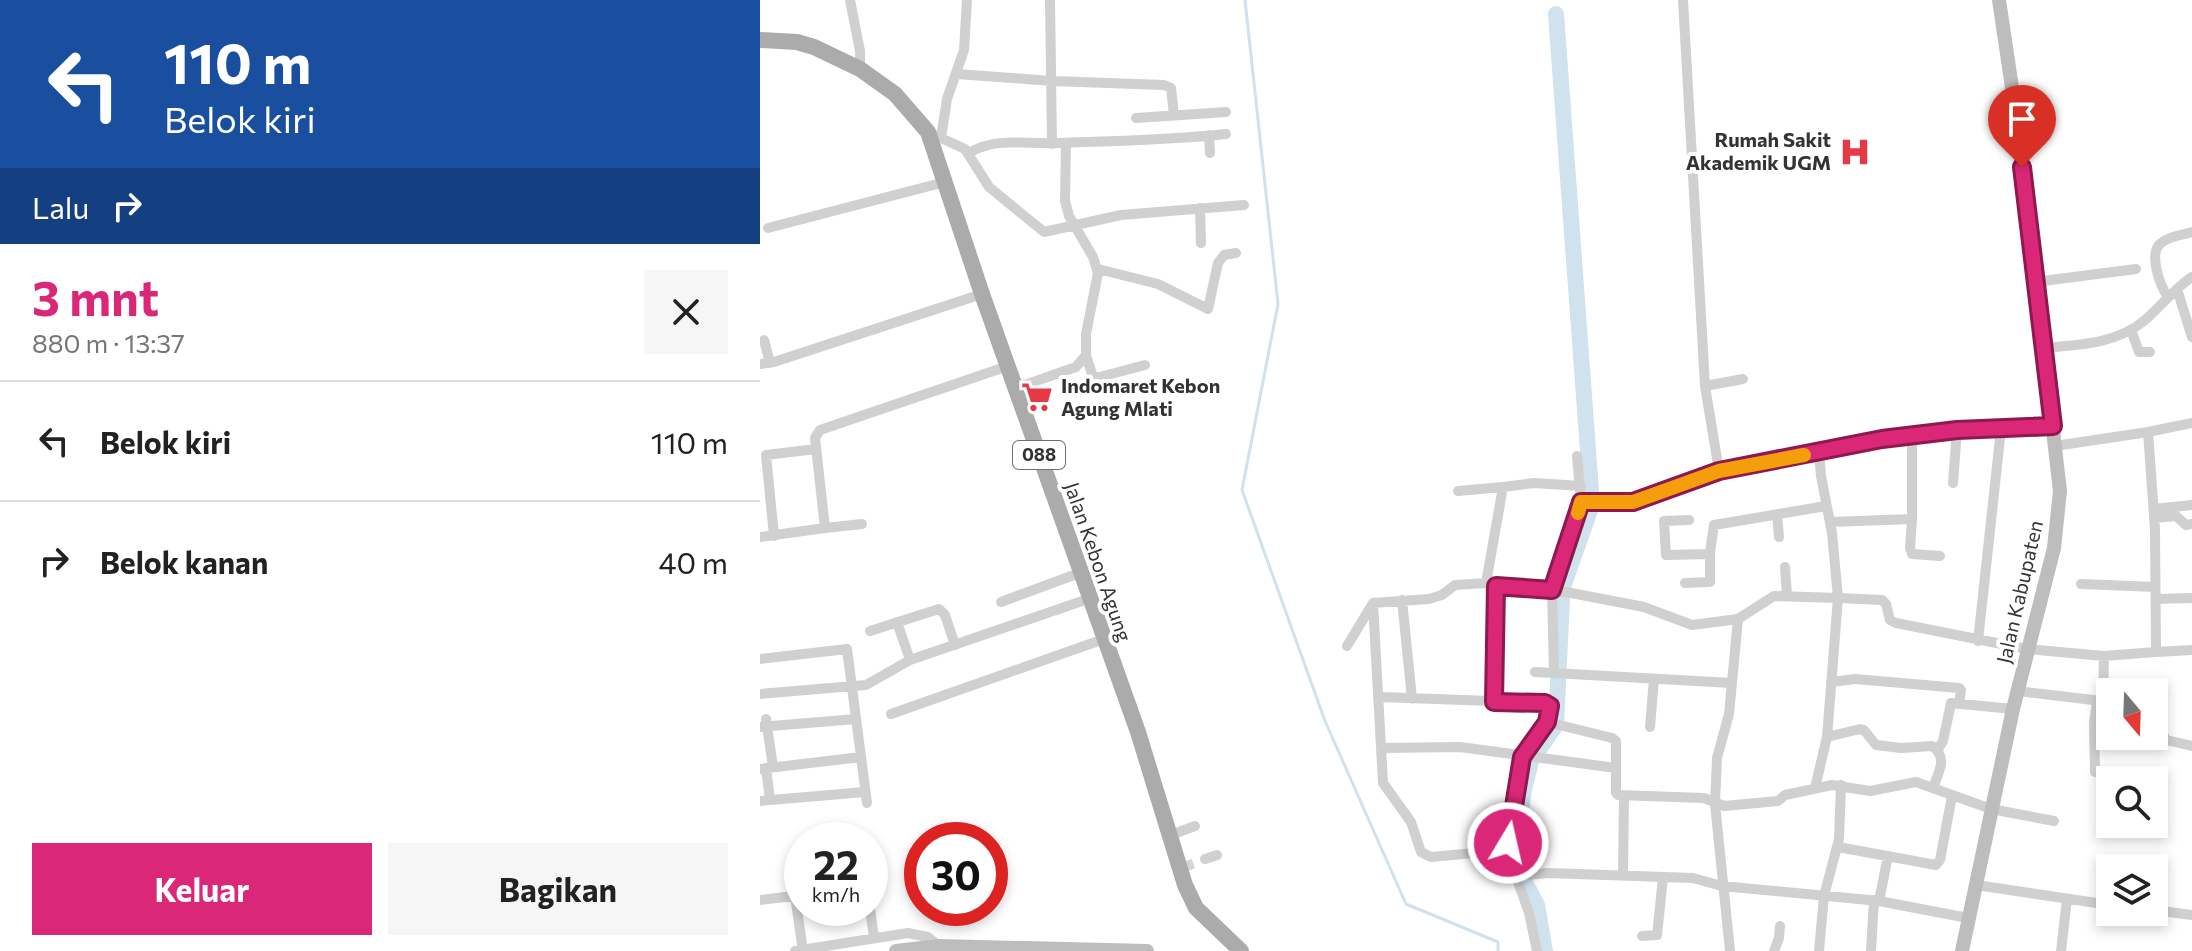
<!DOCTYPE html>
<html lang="id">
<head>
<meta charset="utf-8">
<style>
  :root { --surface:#fff; --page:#f6f6f6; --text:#222; --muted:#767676; --line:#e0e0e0; --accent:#db2777 }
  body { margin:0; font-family:Commissioner,sans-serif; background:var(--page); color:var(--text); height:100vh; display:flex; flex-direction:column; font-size:30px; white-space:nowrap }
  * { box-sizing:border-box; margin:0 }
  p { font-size:26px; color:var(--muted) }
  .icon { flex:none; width:44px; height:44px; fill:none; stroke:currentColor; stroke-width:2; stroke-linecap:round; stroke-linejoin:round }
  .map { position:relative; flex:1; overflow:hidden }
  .panel { display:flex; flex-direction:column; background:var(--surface); width:760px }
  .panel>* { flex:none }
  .guide { background:#1a4fa0; color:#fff; overflow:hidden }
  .needle { width:52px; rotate:161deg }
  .buttons { position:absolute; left:1336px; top:678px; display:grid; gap:16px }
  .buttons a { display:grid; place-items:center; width:72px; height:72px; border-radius:0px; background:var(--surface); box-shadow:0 4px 12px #0003; font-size:40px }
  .speed { position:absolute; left:24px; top:822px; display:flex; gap:16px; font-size:40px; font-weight:700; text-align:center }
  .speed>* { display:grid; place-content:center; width:104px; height:104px; border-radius:50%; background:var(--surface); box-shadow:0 4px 12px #0003; line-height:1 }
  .speed small { font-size:20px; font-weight:400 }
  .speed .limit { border:12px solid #d22; background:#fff; color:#111 }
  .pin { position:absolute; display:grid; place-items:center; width:68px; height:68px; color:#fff; margin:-82px -34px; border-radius:50% 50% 50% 0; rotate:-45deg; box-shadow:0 0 8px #0007 }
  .pin .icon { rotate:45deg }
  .me { position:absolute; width:88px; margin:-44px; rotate:9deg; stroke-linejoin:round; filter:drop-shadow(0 0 6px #0008) }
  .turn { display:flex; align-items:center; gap:28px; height:168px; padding:0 32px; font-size:36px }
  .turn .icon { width:104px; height:104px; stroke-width:2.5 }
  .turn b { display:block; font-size:56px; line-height:68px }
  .then { display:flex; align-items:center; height:76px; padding:0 32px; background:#0003; gap:16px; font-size:30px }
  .round { display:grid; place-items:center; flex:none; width:84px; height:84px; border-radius:0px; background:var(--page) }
  .overview { display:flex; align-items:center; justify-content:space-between; height:136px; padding:0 32px }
  h1 { font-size:48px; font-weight:700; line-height:60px; color:var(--accent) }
  .button { display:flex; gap:16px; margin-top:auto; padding:16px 32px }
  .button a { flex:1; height:92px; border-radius:0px; background:var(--accent); color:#fff; font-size:32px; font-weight:700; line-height:92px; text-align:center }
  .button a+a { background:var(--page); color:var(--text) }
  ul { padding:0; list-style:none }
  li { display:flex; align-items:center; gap:24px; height:120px; padding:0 32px; border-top:2px solid var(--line) }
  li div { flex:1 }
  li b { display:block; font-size:30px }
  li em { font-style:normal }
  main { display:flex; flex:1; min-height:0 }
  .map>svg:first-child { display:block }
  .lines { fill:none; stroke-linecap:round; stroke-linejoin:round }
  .stream { stroke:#cfe2ee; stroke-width:3 }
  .river { stroke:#cfe2ee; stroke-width:16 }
  .street-tunnel { stroke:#d6d6d6; stroke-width:10; stroke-dasharray:10 5; stroke-linecap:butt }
  .street { stroke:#d0d0d0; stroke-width:10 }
  .secondary { stroke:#bdbdbd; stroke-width:14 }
  .primary { stroke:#ababab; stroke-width:16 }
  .route-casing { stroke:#8e194d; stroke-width:20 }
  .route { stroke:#db2777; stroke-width:14 }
  .slow { stroke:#f59e0b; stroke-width:14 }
  .labels { text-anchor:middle; stroke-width:8; stroke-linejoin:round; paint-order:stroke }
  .shield { fill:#fff; stroke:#707070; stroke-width:2 }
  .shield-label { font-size:18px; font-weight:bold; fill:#333 }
  .poi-label { font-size:20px; font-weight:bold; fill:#333; stroke:#fff; text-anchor:end }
  .street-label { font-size:20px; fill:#333; stroke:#fff }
</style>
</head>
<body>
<main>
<section class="panel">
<div class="guide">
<div class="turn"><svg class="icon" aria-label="left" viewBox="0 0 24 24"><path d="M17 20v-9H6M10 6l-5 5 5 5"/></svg><div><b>110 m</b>Belok kiri</div></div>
<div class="then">Lalu<svg class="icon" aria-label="right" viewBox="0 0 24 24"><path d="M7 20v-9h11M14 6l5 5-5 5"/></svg></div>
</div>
<div class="overview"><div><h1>3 mnt</h1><p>880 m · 13:37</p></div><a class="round"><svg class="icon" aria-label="close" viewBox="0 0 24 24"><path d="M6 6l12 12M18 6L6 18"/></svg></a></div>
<ul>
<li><svg class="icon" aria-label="left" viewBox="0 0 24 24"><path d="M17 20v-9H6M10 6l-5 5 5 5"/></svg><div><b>Belok kiri</b></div><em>110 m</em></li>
<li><svg class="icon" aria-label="right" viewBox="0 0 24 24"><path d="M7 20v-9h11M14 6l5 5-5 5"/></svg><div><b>Belok kanan</b></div><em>40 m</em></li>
</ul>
<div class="button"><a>Keluar</a><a>Bagikan</a></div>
</section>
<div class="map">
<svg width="1432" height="951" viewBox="0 0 1432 951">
  <rect width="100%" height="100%" fill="#fff"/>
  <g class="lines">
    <path class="stream" d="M485,0L518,304L482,490L565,721L646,904L738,942V951"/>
    <path class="river" d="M796,14L832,505L804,584
      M785,951L777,905L757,867L755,855L764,790L771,761L796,725L802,599"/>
    <path class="street-tunnel" d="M424,867L438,862"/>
    <path class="street" d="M90,0L100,51V69
      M290,0L292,144
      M923,0L945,386L959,471
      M197,74L292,81L404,85L411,88L414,115
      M376,118L466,112
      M168,132L205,149L229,187L284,232L361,215L484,205
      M449,135L450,153
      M181,138L187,99L204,50L207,0
      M209,153C236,136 268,145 299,143C355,141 411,140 466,134
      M440,208L441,243
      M8,228L185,182
      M338,269L398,284L448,309L458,263L464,255L476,253
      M1275,282L1376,269
      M1417,289L1432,337
      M1408,297C1400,286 1388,253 1401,243C1409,236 1423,235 1432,232
      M1371,330L1379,352H1390
      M4,340L10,363
      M1283,348C1318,345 1357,344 1385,320C1401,306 1414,289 1432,277
      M326,355L332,374L336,378L385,365
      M0,364L14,362L222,294
      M945,386L983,379
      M256,388L316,367L326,355V334L338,273L333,257L309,216L305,201L306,143
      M1432,423L1388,432L1395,529L1396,652L1432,650
      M1293,426C1214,430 1137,436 1059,452L1061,476L1072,533L1078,598L1122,600L1126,604L1130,620L1136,623L1267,649L1344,656
      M1295,446L1388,432
      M1193,483L1197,430
      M821,486L774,483L743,487L726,583L736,586L806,592L884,607L932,625L978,619L1014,596L1078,598L1067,737L1055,788
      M698,491L743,487
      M821,502H873L959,471L1059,452
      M1394,509L1432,505
      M1017,514L1019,537
      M1394,518L1416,516L1426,525L1432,524
      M1152,519L1150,548L1152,554L1180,556
      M929,520L904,521L906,555L950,554
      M1070,522L1152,519V436
      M65,528L102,524
      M14,536L6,455L56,449
      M0,537L65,528L55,438L60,430L248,366
      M1025,567L1027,596
      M925,583L950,582V552L954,525L1066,506
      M1321,584L1395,587
      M1396,599L1432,598
      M642,600L652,699
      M241,602L322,572
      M613,603L623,783L651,822L661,852L671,857L747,850
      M137,622L150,660
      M110,631L179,609L185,615L195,645
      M1218,641L1241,429
      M587,646L613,603L669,599L682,595L695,585L726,583
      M0,659L87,649L107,803
      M775,672L972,683
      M794,673L792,590L821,502L817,456
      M1071,682L1095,679L1199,688L1201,690L1199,704
      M1257,691L1350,702
      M0,694L106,685L150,660L331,598
      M620,697L785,703L790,706L787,722L762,757L747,850L769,913L777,951
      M1343,701L1344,656L1396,652
      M734,702L736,586
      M1394,708L1403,713V734L1406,740L1432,746
      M131,714L344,639
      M6,719L13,767
      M787,722L852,738L856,741V793L858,795L944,798L964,806L1018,801L1025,795L1072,785L1110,791L1156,782L1231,809L1294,821
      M0,727L96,719
      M890,727L894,679
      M1067,737L1100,729L1104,730L1116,745L1141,748L1172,746C1189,757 1178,773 1173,788
      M622,748L700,747L856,768
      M1178,749L1183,741L1191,703L1253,709
      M6,768L10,800
      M0,769L101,757
      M1335,772L1334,723L1337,701
      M0,801L105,792
      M411,835L435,826
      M1078,847L1176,865L1180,860L1192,796
      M445,859L457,855
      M863,875L864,796
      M758,876L788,873L933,878L962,886L1119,901L1208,918
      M1216,885L1350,905
      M110,887H115
      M35,896L43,951
      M0,900L42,895
      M1119,901L1128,856
      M110,908L114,938
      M1394,910L1432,915
      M882,936L897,935L903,878
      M35,951L148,933L168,937L179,946
      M970,951L955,804L957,758L969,714L978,619
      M1014,951L1019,938L1020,926
      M1059,951L1064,896L1079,839L1081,785
      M1111,951L1114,900
      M1301,951L1307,899"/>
    <path class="secondary" d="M136,951L179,946L387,951
      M1202,951L1253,709L1294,548L1300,491L1258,128L1239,0"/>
    <path class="primary" d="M0,40L37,42L54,47L100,69L135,94L168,132L222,294L378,732L425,885L436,908L481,951"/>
  </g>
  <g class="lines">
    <defs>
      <path id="route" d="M748,843L762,757L787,722L790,706L785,703L734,702L736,586L792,590L821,502H873L959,471L1122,439L1197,430L1293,426L1262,167"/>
    </defs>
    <use href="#route" class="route-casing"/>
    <use href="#route" class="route"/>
    <path class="slow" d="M818,513L821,502H873L959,471L1044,455"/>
  </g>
  <defs>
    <symbol id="hospital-bare" viewBox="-9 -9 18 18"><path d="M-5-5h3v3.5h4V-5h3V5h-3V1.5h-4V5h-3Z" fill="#e63946" stroke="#fff" stroke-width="2.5" paint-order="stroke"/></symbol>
    <symbol id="supermarket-bare" viewBox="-9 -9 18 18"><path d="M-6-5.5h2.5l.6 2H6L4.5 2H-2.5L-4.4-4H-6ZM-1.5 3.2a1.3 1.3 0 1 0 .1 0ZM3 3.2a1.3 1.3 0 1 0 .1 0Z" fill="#e63946" stroke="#fff" stroke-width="2.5" paint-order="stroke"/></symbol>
  </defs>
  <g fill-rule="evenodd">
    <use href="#hospital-bare" x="1073" y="130" width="44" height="44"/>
    <use href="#supermarket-bare" x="255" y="375" width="44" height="44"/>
  </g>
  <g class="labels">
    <rect class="shield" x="253" y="441" width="52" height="28" rx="6"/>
    <g class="shield-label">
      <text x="279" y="461">088</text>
    </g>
    <g class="poi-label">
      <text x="1071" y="147">Rumah Sakit<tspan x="1071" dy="23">Akademik UGM</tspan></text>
      <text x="301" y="393" text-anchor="start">Indomaret Kebon<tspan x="301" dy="23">Agung Mlati</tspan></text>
    </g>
    <g class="street-label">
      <text transform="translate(338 562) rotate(71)" y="7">Jalan Kebon Agung</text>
      <text transform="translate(1260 592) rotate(-77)" y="7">Jalan Kabupaten</text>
    </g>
  </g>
</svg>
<div class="buttons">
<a><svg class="needle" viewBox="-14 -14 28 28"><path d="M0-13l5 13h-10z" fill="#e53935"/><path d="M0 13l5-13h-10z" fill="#767676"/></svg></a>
<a><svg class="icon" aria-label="search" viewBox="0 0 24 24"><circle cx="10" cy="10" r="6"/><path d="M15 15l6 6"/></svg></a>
<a><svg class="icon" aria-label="layers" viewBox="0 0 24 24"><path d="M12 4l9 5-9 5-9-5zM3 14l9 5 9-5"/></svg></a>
</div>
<div class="speed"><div>22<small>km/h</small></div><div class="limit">30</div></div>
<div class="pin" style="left:1262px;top:167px;background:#d93025"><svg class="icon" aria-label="arrive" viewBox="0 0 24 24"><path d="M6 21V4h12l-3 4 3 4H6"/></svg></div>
<svg class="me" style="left:748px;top:843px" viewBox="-20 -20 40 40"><circle r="17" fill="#db2777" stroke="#fff" stroke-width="3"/><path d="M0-11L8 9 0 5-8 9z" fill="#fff"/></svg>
</div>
</main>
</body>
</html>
